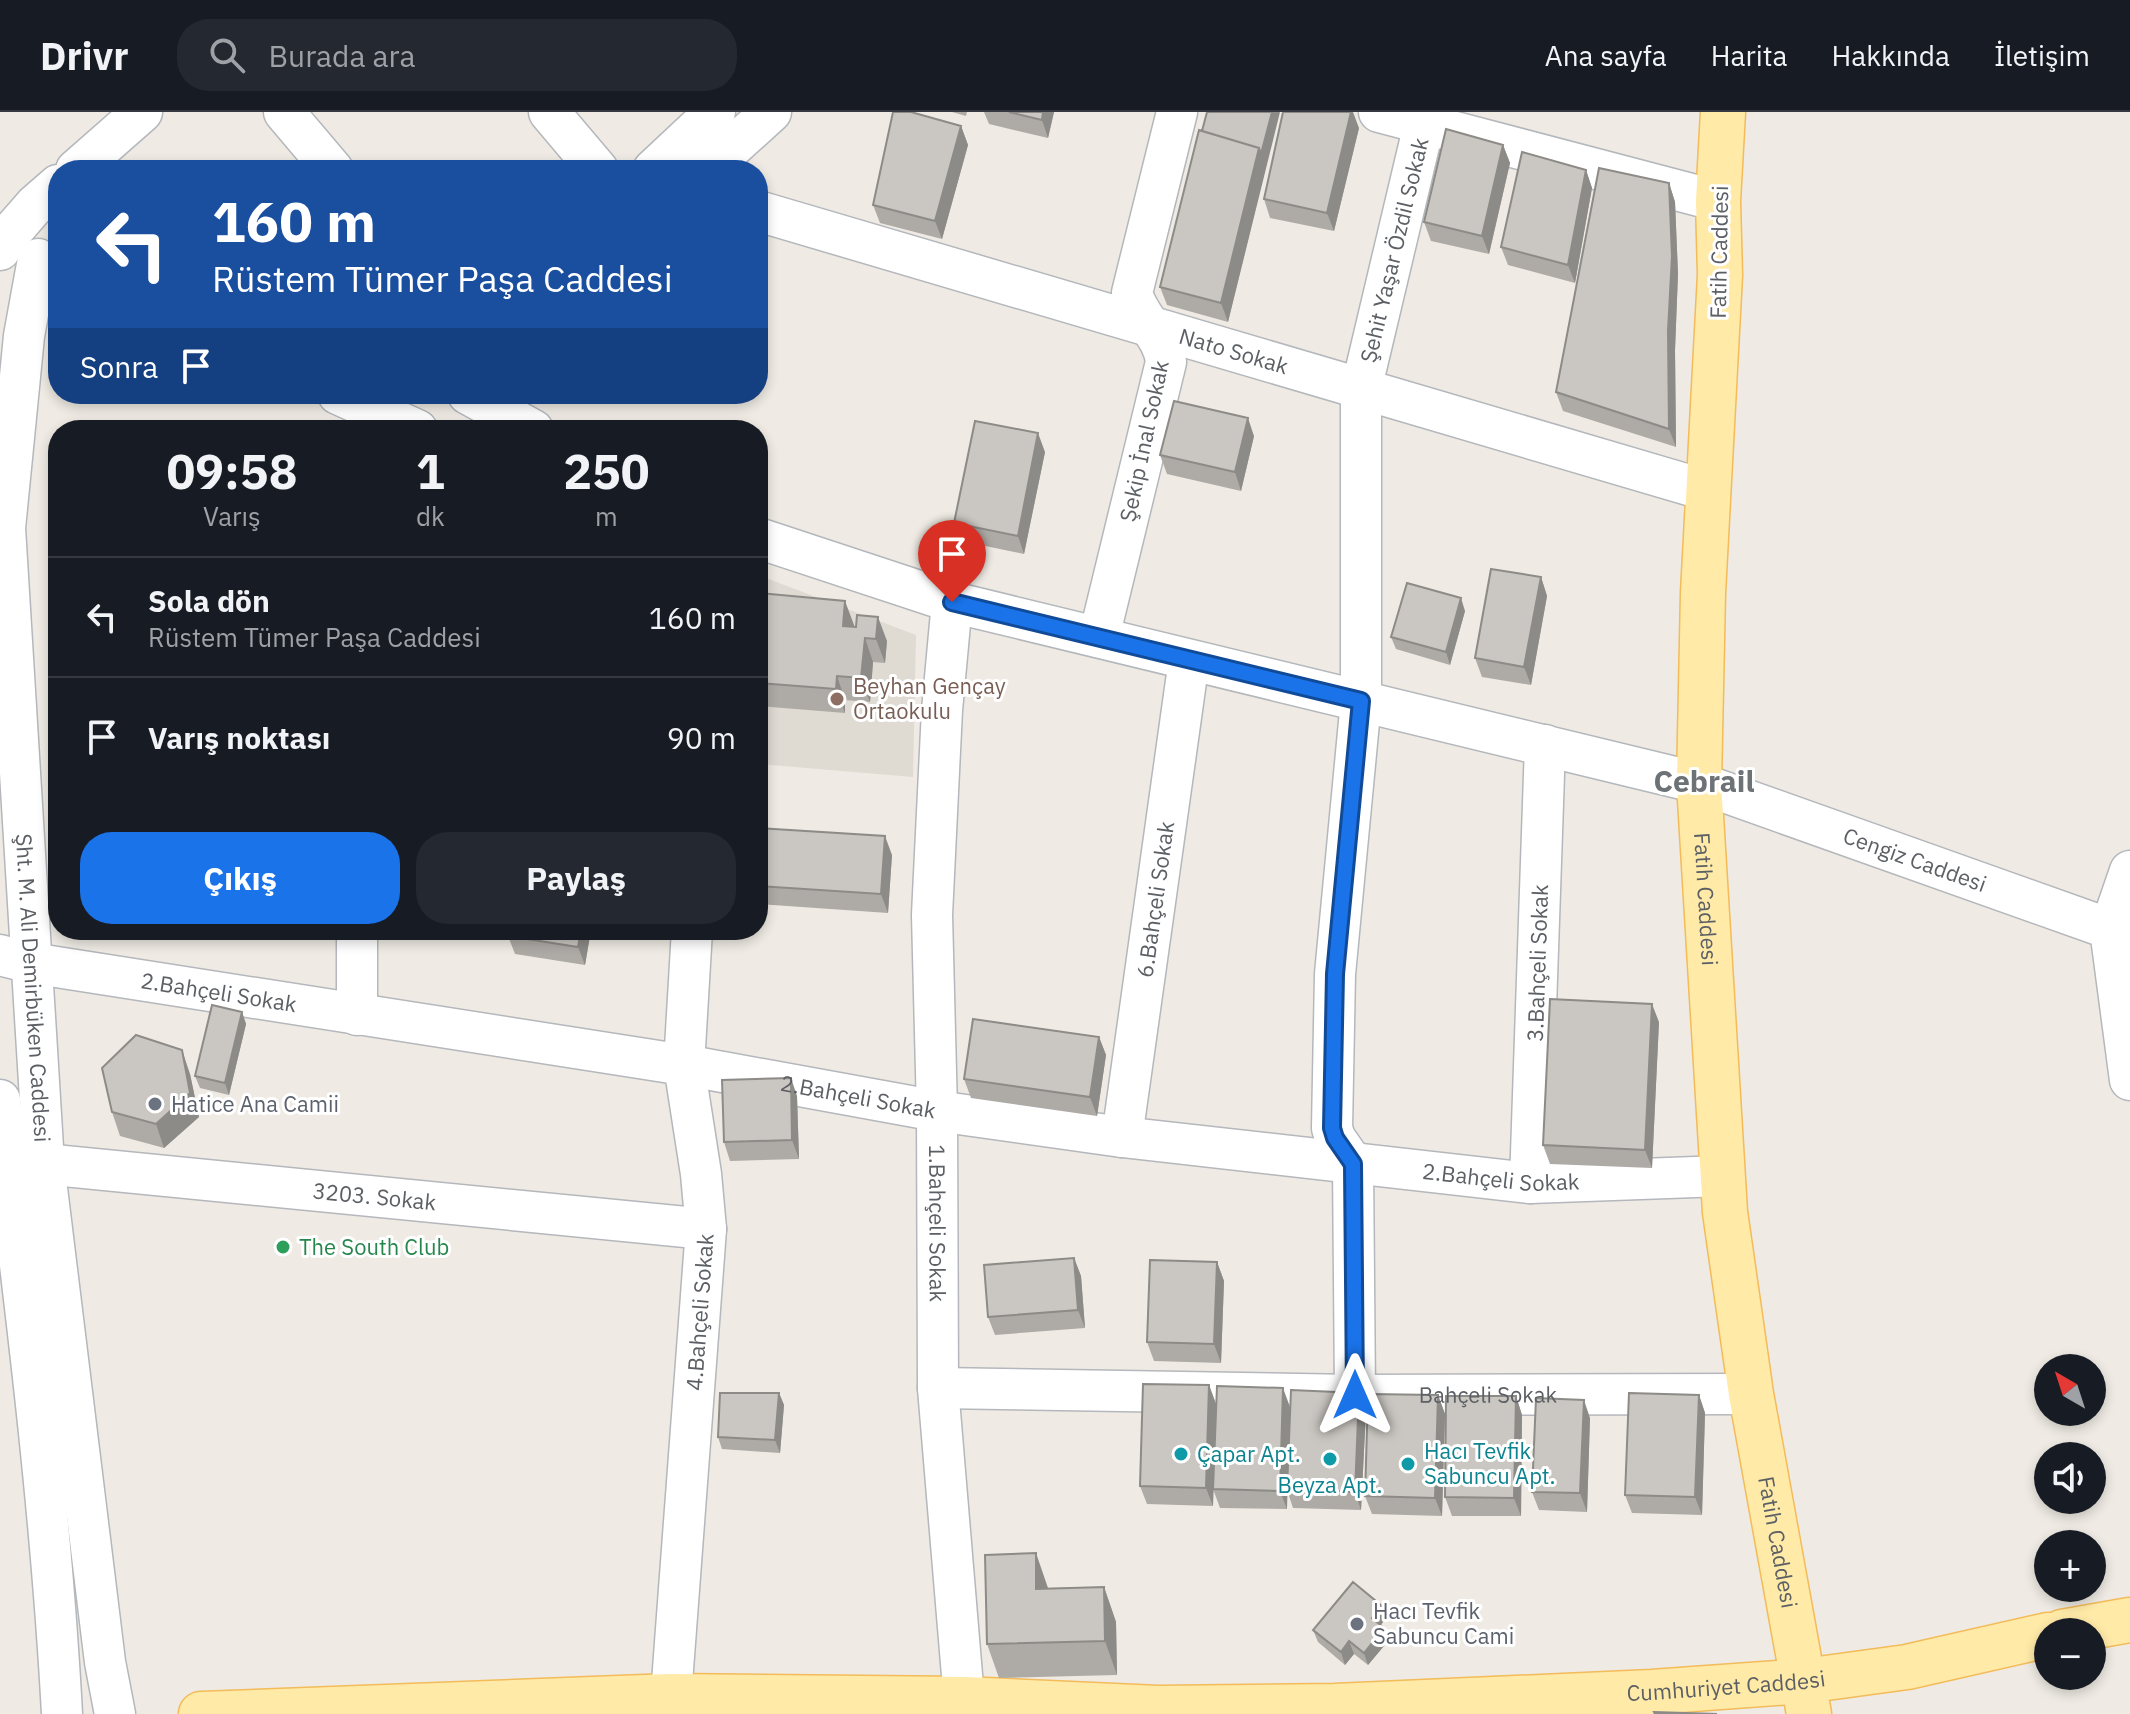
<!DOCTYPE html>
<html lang="tr">
<head>
<meta charset="utf-8">
<style>
  :root { --surface:#171b24; --page:#242831; --text:#f1f3f6; --muted:#9ea1a6; --line:#363941; --accent:#1a73e8 }
  body { margin:0; font-family:"IBM Plex Sans",sans-serif; background:var(--page); color:var(--text); height:100vh; display:flex; flex-direction:column; font-size:30px; white-space:nowrap }
  * { box-sizing:border-box; margin:0 }
  p { font-size:26px; color:var(--muted) }
  .icon { flex:none; width:44px; height:44px; fill:none; stroke:currentColor; stroke-width:2; stroke-linecap:round; stroke-linejoin:round }
  .map { position:relative; flex:1; overflow:hidden }
  .drawer { position:absolute; left:48px; top:308px; width:720px; height:520px; display:flex; flex-direction:column; background:var(--surface); border-radius:32px; box-shadow:0 4px 12px #0003 }
  .drawer>* { flex:none }
  .banner { position:absolute; left:48px; top:48px; width:720px; height:244px; border-radius:32px; box-shadow:0 4px 12px #0003; background:#1a4fa0; color:#fff; overflow:hidden }
  .needle { width:52px; rotate:321deg }
  .tools { position:absolute; left:2034px; top:1242px; display:grid; gap:16px }
  .tools a { display:grid; place-items:center; width:72px; height:72px; border-radius:50%; background:var(--surface); box-shadow:0 4px 12px #0003; font-size:40px }
  .pin { position:absolute; display:grid; place-items:center; width:68px; height:68px; color:#fff; margin:-82px -34px; border-radius:50% 50% 50% 0; rotate:-45deg; box-shadow:0 0 8px #0007 }
  .pin .icon { rotate:45deg }
  .me { position:absolute; width:88px; margin:-44px; rotate:0deg; stroke-linejoin:round; filter:drop-shadow(0 0 6px #0008) }
  .turn { display:flex; align-items:center; gap:28px; height:168px; padding:0 32px; font-size:36px }
  .turn .icon { width:104px; height:104px; stroke-width:2.5 }
  .turn b { display:block; font-size:56px; line-height:68px }
  .then { display:flex; align-items:center; height:76px; padding:0 32px; background:#0003; gap:16px; font-size:30px }
  .eta { display:flex; justify-content:space-evenly; align-items:center; height:136px; text-align:center }
  .eta b { font-size:48px; font-weight:800; line-height:56px }
  .primary-button { display:flex; gap:16px; margin-top:auto; padding:16px 32px }
  .primary-button a { flex:1; height:92px; border-radius:32px; background:var(--accent); color:#fff; font-size:32px; font-weight:800; line-height:92px; text-align:center }
  .primary-button a+a { background:var(--page); color:var(--text) }
  ul { padding:0; list-style:none }
  li { display:flex; align-items:center; gap:24px; height:120px; padding:0 32px; border-top:2px solid var(--line) }
  li div { flex:1 }
  li b { display:block; font-size:30px }
  li em { font-style:normal }
  header { display:flex; align-items:center; gap:48px; box-sizing:border-box; height:112px; padding:0 40px; background:var(--surface); border-bottom:2px solid var(--line) }
  header strong { font-size:38px }
  nav { display:flex; gap:44px; margin-inline-start:auto; font-size:28px }
  .search { width:560px; height:72px; background:var(--page); display:flex; align-items:center; gap:20px; box-sizing:border-box; padding:0 28px; border-radius:32px; color:var(--muted); font-size:30px }
  .map>svg:first-child { display:block }
  .education { fill:#dfdad2 }
  .lines { fill:none; stroke-linecap:round; stroke-linejoin:round }
  .minor-casing { stroke:#b4b7bb; stroke-width:43 }
  .major-casing { stroke:#f3bb59; stroke-width:47 }
  .minor { stroke:#fff; stroke-width:40 }
  .major { stroke:#ffeaa8; stroke-width:44 }
  .wall { fill:#aeaaa6 }
  .shaded-wall { fill:#8d8b87 }
  .building { fill:#cac6c1; stroke:#8d8b87; stroke-width:2 }
  .route-casing { stroke:#114b97; stroke-width:20 }
  .route { stroke:#1a73e8; stroke-width:14 }
  .education-dot { fill:#8d6e63; stroke:#fff; stroke-width:3 }
  .worship-dot { fill:#6b7280; stroke:#fff; stroke-width:3 }
  .leisure-dot { fill:#2e9e5b; stroke:#fff; stroke-width:3 }
  .culture-dot { fill:#0f9aa8; stroke:#fff; stroke-width:3 }
  .labels { text-anchor:middle; stroke-width:6; stroke-linejoin:round; paint-order:stroke }
  .street-label { font-size:22px; fill:#5c6065; stroke:#fff }
  .education-label { font-size:22px; fill:#785e54; stroke:#fff; text-anchor:start }
  .worship-label { font-size:22px; fill:#5b616d; stroke:#fff; text-anchor:start }
  .leisure-label { font-size:22px; fill:#27864d; stroke:#fff; text-anchor:start }
  .culture-label { font-size:22px; fill:#0d838f; stroke:#fff; text-anchor:start }
  .district-label { font-size:30px; font-weight:bold; fill:#6d7277; stroke:#fff }
</style>
</head>
<body>
<header>
<strong>Drivr</strong>
<div class="search"><svg class="icon" aria-label="search" viewBox="0 0 24 24"><circle cx="10" cy="10" r="6"/><path d="M15 15l6 6"/></svg>Burada ara</div>
<nav><a>Ana sayfa</a><a>Harita</a><a>Hakkında</a><a>İletişim</a></nav>
</header>
<div class="map">
<svg width="2130" height="1602" viewBox="0 0 2130 1602">
  <rect width="100%" height="100%" fill="#efebe4"/>
  <path class="education" d="M758,463L916,523L913,665L758,652Z"/>
  <g class="lines">
    <defs>
      <g id="minor">
        <path d="M284,0L333,58"/>
        <path d="M549,0L598,58"/>
        <path d="M1379,0L1718,89"/>
        <path d="M76,58L142,0"/>
        <path d="M653,58L715,0"/>
        <path d="M707,58L771,0"/>
        <path id="s1" d="M758,99L1709,379"/>
        <path d="M0,138L2,131L35,93L58,73"/>
        <path id="s2" d="M38,147L24,224L5,416L44,1052L105,1550L115,1602"/>
        <path d="M338,282L417,318"/>
        <path d="M468,282L533,318"/>
        <path id="s3" d="M758,426L952,490L1699,671L2110,817L2130,827"/>
        <path id="s4" d="M952,490L942,598L932,803L937,999L938,1276L964,1587L970,1602"/>
        <path d="M1099,525L1166,250C1164,224 1138,206 1132,181L1177,0"/>
        <path d="M2130,759L2110,817L2130,968"/>
        <path d="M357,818V903"/>
        <path id="s5" d="M0,843L31,851L684,953L937,999L1122,1025L1530,1071L1723,1064"/>
        <path d="M0,988C25,1192 51,1397 62,1602"/>
        <path id="s6" d="M1122,1025L1189,548"/>
        <path id="s7" d="M44,1052L706,1117"/>
        <path id="s8" d="M1530,1071L1545,633"/>
        <path id="s9" d="M938,1276L1355,1283L1751,1282"/>
        <path id="s10" d="M1355,1283L1353,1052L1335,1026L1332,1016L1335,862L1361,589V278L1427,0"/>
        <path id="s11" d="M677,1602L671,1584L706,1117L701,1062L684,953L692,818"/>
      </g>
      <g id="major">
        <path id="s12" d="M1723,0L1718,89L1720,163L1703,481L1699,671L1725,1100L1751,1282L1809,1602"/>
        <path d="M2062,1520L2130,1508"/>
        <path id="s13" d="M201,1602L671,1584L964,1587L1158,1596L1335,1594L1652,1580L1804,1569L1907,1555L2048,1523"/>
      </g>
    </defs>
    <use href="#minor" class="minor-casing"/>
    <use href="#major" class="major-casing"/>
    <use href="#minor" class="minor"/>
    <use href="#major" class="major"/>
  </g>
  <path class="wall" d="M952,0H967L966,4Z
    M984,0H1054L1048,26L989,12Z
    M961,14L968,33L942,127L880,111L873,93Z
    M1359,16L1334,119L1270,106L1264,87Z
    M1503,33L1510,51L1489,142L1431,129L1424,110Z
    M1266,54L1228,210L1167,193L1160,175Z
    M1586,58L1592,76L1575,171L1508,153L1501,135Z
    M1669,71L1675,90L1678,162L1675,238L1676,335L1563,299L1556,280Z
    M1254,324L1241,379L1167,362L1160,343Z
    M1045,340L1024,442L961,429L954,411Z
    M1541,465L1547,484L1531,573L1482,565L1475,546Z
    M758,481L854,513V515L887,529L885,551L873,550L870,590L845,588V601L758,594Z
    M1465,499L1450,553L1396,537L1391,525Z
    M758,716L892,743L888,801L758,792Z
    M509,818H591L585,853L515,842L508,824Z
    M242,900L246,912L229,983L200,976L195,964Z
    M1659,910L1652,1056L1550,1052L1543,1033Z
    M1099,925L1106,943L1097,1004L971,986L964,967Z
    M190,962L199,1005L164,1036L120,1024L112,1000Z
    M797,984L799,1047L730,1049L724,1030Z
    M1074,1146L1081,1164L1085,1216L995,1223L988,1205Z
    M1217,1150L1224,1169L1221,1251L1154,1249L1147,1230Z
    M1209,1273L1216,1292L1290,1295L1288,1351L1359,1281L1366,1299L1361,1398L1293,1396L1287,1378V1397L1220,1396L1213,1377L1215,1309L1213,1394L1147,1392L1140,1374Z
    M779,1281L784,1293L780,1341L722,1337L718,1325Z
    M1438,1283L1445,1302L1442,1404L1372,1402L1365,1384Z
    M1699,1283L1705,1301L1702,1403L1632,1401L1625,1383Z
    M1516,1284L1522,1303L1521,1404H1452L1445,1385Z
    M1590,1306L1587,1400L1539,1398L1532,1380Z
    M1104,1475L1116,1510L1117,1563L999,1566L987,1532L1048,1476Z
    M1386,1506L1381,1513L1384,1516L1389,1528L1368,1553L1354,1542L1345,1553L1318,1530L1313,1518Z"/>
  <path class="shaded-wall" d="M1043,0H1054L1048,26L1042,8Z
    M1272,0H1280L1228,210L1221,191L1259,36Z
    M1351,0H1353L1359,16L1334,119L1327,101Z
    M961,14L968,33L942,127L935,109Z
    M1503,33L1510,51L1489,142L1482,124Z
    M1586,58L1592,76L1575,171L1568,153Z
    M1669,71L1675,90L1678,162L1675,238L1676,335L1669,317Z
    M758,114L763,127L758,140Z
    M1248,306L1254,324L1241,379L1235,360Z
    M1038,321L1045,340L1024,442L1018,424Z
    M1541,465L1547,484L1531,573L1524,555Z
    M1461,486L1465,499L1450,553L1446,540Z
    M845,489L854,513L852,538L843,514Z
    M878,505L887,529L885,551L876,527Z
    M865,526L873,550L870,590L861,566Z
    M837,564L845,588V601L836,577Z
    M885,724L892,743L888,801L881,782Z
    M581,818H591L585,853L578,835Z
    M1652,892L1659,910L1652,1056L1645,1038Z
    M242,900L246,912L229,983L225,971Z
    M1099,925L1106,943L1097,1004L1090,985Z
    M182,938L190,962L199,1005L164,1036L156,1012Z
    M791,966L797,984L799,1047L792,1028Z
    M1074,1146L1081,1164L1085,1216L1078,1198Z
    M1217,1150L1224,1169L1221,1251L1214,1232Z
    M1209,1273L1216,1292L1213,1394L1206,1376Z
    M1283,1276L1290,1295L1287,1397L1280,1379Z
    M779,1281L784,1293L780,1341L775,1328Z
    M1359,1281L1366,1299L1361,1398L1355,1380Z
    M1438,1283L1445,1302L1442,1404L1435,1386Z
    M1699,1283L1705,1301L1702,1403L1695,1385Z
    M1516,1284L1522,1303L1521,1404L1514,1386Z
    M1584,1288L1590,1306L1587,1400L1580,1381Z
    M1036,1441L1048,1476L1049,1511L1036,1477Z
    M1104,1475L1116,1510L1117,1563L1105,1529Z
    M1382,1494L1386,1506L1377,1518L1372,1506Z
    M1384,1516L1389,1528L1368,1553L1364,1541Z
    M1349,1529L1354,1542L1345,1553L1341,1540Z"/>
  <path class="building" d="M893,0H911L961,14L935,109L873,93Z
    M1009,0H1043L1042,8Z
    M1207,0H1272L1261,42L1259,36L1202,19Z
    M1283,0H1351L1327,101L1264,87Z
    M1446,17L1503,33L1482,124L1424,110Z
    M1199,18L1259,36L1221,191L1160,175Z
    M1522,40L1586,58L1568,153L1501,135Z
    M1599,56L1669,71L1672,144L1668,219L1669,317L1556,280Z
    M1174,289L1248,306L1235,360L1160,343Z
    M975,309L1038,321L1018,424L954,411Z
    M1491,457L1541,465L1524,555L1475,546Z
    M1407,471L1461,486L1446,540L1391,525Z
    M758,481L845,489L843,514L856,515L857,503L878,505L876,527L865,526L861,566L837,564L836,577L758,571Z
    M758,716L885,724L881,782L758,774Z
    M509,818H581L578,835L508,824Z
    M1550,887L1652,892L1645,1038L1543,1033Z
    M212,893L242,900L225,971L195,964Z
    M973,907L1099,925L1090,985L964,967Z
    M136,923L182,938L190,981L156,1012L112,1000L102,956Z
    M791,966L792,1028L724,1030L722,968Z
    M1074,1146L1078,1198L988,1205L984,1153Z
    M1150,1148L1217,1150L1214,1232L1147,1230Z
    M1143,1272L1209,1273L1206,1376L1140,1374Z
    M1217,1274L1283,1276L1280,1379L1213,1377Z
    M1291,1278L1359,1281L1355,1380L1287,1377Z
    M720,1281H779L775,1328L718,1325Z
    M1629,1281L1699,1283L1695,1385L1625,1383Z
    M1368,1282L1438,1283L1435,1386L1365,1384Z
    M1446,1284H1516L1514,1386L1445,1385Z
    M1536,1286L1584,1288L1580,1381L1532,1380Z
    M1036,1441V1477L1104,1475L1105,1529L987,1532L985,1443Z
    M1353,1470L1382,1494L1372,1506L1384,1516L1364,1541L1349,1529L1341,1540L1313,1518Z
    M1654,1600L1717,1602H1655Z"/>
  <g class="lines">
    <defs>
      <path id="route" d="M952,490L1361,589L1335,862L1332,1016L1335,1026L1353,1052L1355,1283"/>
    </defs>
    <use href="#route" class="route-casing"/>
    <use href="#route" class="route"/>
  </g>
  <circle class="education-dot" cx="837" cy="587" r="8"/>
  <g class="worship-dot">
    <circle cx="155" cy="992" r="8"/>
    <circle cx="1357" cy="1512" r="8"/>
  </g>
  <circle class="leisure-dot" cx="283" cy="1135" r="8"/>
  <g class="culture-dot">
    <circle cx="1181" cy="1342" r="8"/>
    <circle cx="1330" cy="1347" r="8"/>
    <circle cx="1408" cy="1352" r="8"/>
  </g>
  <g class="labels">
    <g class="street-label">
      <text dy="8" stroke="none"><textPath href="#s10" startOffset="1156">Şehit Yaşar Özdil Sokak</textPath></text>
      <text transform="translate(1719 140) rotate(-89)" y="8">Fatih Caddesi</text>
      <text dy="8" stroke="none"><textPath href="#s1" startOffset="496">Nato Sokak</textPath></text>
      <text transform="translate(1144 329) rotate(-78)" y="8">Şekip İnal Sokak</text>
      <text dy="8" stroke="none"><textPath href="#s3" startOffset="1202">Cengiz Caddesi</textPath></text>
      <text dy="8" stroke="none"><textPath href="#s6" startOffset="240">6.Bahçeli Sokak</textPath></text>
      <text dy="8" stroke="none"><textPath href="#s12" startOffset="788">Fatih Caddesi</textPath></text>
      <text dy="8" stroke="none"><textPath href="#s8" startOffset="220">3.Bahçeli Sokak</textPath></text>
      <text dy="8" stroke="none"><textPath href="#s2" startOffset="732">Şht. M. Ali Demirbüken Caddesi</textPath></text>
      <text dy="8" stroke="none"><textPath href="#s5" startOffset="222">2.Bahçeli Sokak</textPath></text>
      <text dy="8" stroke="none"><textPath href="#s5" startOffset="870">2.Bahçeli Sokak</textPath></text>
      <text dy="8" stroke="none"><textPath href="#s5" startOffset="1518">2.Bahçeli Sokak</textPath></text>
      <text dy="8" stroke="none"><textPath href="#s7" startOffset="332">3203. Sokak</textPath></text>
      <text dy="8" stroke="none"><textPath href="#s4" startOffset="622">1.Bahçeli Sokak</textPath></text>
      <text dy="8" stroke="none"><textPath href="#s11" startOffset="404">4.Bahçeli Sokak</textPath></text>
      <text dy="8" stroke="none"><textPath href="#s9" startOffset="550">Bahçeli Sokak</textPath></text>
      <text dy="8" stroke="none"><textPath href="#s12" startOffset="1436">Fatih Caddesi</textPath></text>
      <text dy="8" stroke="none"><textPath href="#s13" startOffset="1526">Cumhuriyet Caddesi</textPath></text>
    </g>
    <g class="education-label">
      <text x="853" y="582">Beyhan Gençay<tspan x="853" dy="25">Ortaokulu</tspan></text>
    </g>
    <g class="worship-label">
      <text x="171" y="1000">Hatice Ana Camii</text>
      <text x="1373" y="1507">Hacı Tevfik<tspan x="1373" dy="25">Sabuncu Cami</tspan></text>
    </g>
    <g class="leisure-label">
      <text x="299" y="1143">The South Club</text>
    </g>
    <g class="culture-label">
      <text x="1424" y="1347">Hacı Tevfik<tspan x="1424" dy="25">Sabuncu Apt.</tspan></text>
      <text x="1197" y="1350">Çapar Apt.</text>
      <text x="1330" y="1381" text-anchor="middle">Beyza Apt.</text>
    </g>
    <g class="district-label">
      <text x="1704" y="680">Cebrail</text>
    </g>
  </g>
</svg>
<div class="tools">
<a><svg class="needle" viewBox="-14 -14 28 28"><path d="M0-13l5 13h-10z" fill="#e53935"/><path d="M0 13l5-13h-10z" fill="#9ea1a6"/></svg></a>
<a><svg class="icon" aria-label="sound" viewBox="0 0 24 24"><path d="M4 9h4l5-4v14l-5-4H4zM17 9q2 3 0 6"/></svg></a>
<a>+</a>
<a>−</a>
</div>
<div class="pin" style="left:952px;top:490px;background:#d93025"><svg class="icon" aria-label="arrive" viewBox="0 0 24 24"><path d="M6 21V4h12l-3 4 3 4H6"/></svg></div>
<svg class="me" style="left:1355px;top:1283px" viewBox="-20 -20 40 40"><path d="M0-17L14 15 0 8-14 15z" fill="#1a73e8" stroke="#fff" stroke-width="4"/></svg>
<div class="banner">
<div class="turn"><svg class="icon" aria-label="left" viewBox="0 0 24 24"><path d="M17 20v-9H6M10 6l-5 5 5 5"/></svg><div><b>160 m</b>Rüstem Tümer Paşa Caddesi</div></div>
<div class="then">Sonra<svg class="icon" aria-label="arrive" viewBox="0 0 24 24"><path d="M6 21V4h12l-3 4 3 4H6"/></svg></div>
</div>
<section class="drawer">
<div class="eta">
<div><b>09:58</b><p>Varış</p></div>
<div><b>1</b><p>dk</p></div>
<div><b>250</b><p>m</p></div>
</div>
<ul>
<li><svg class="icon" aria-label="left" viewBox="0 0 24 24"><path d="M17 20v-9H6M10 6l-5 5 5 5"/></svg><div><b>Sola dön</b><p>Rüstem Tümer Paşa Caddesi</p></div><em>160 m</em></li>
<li><svg class="icon" aria-label="arrive" viewBox="0 0 24 24"><path d="M6 21V4h12l-3 4 3 4H6"/></svg><div><b>Varış noktası</b></div><em>90 m</em></li>
</ul>
<div class="primary-button"><a>Çıkış</a><a>Paylaş</a></div>
</section>
</div>
</body>
</html>
